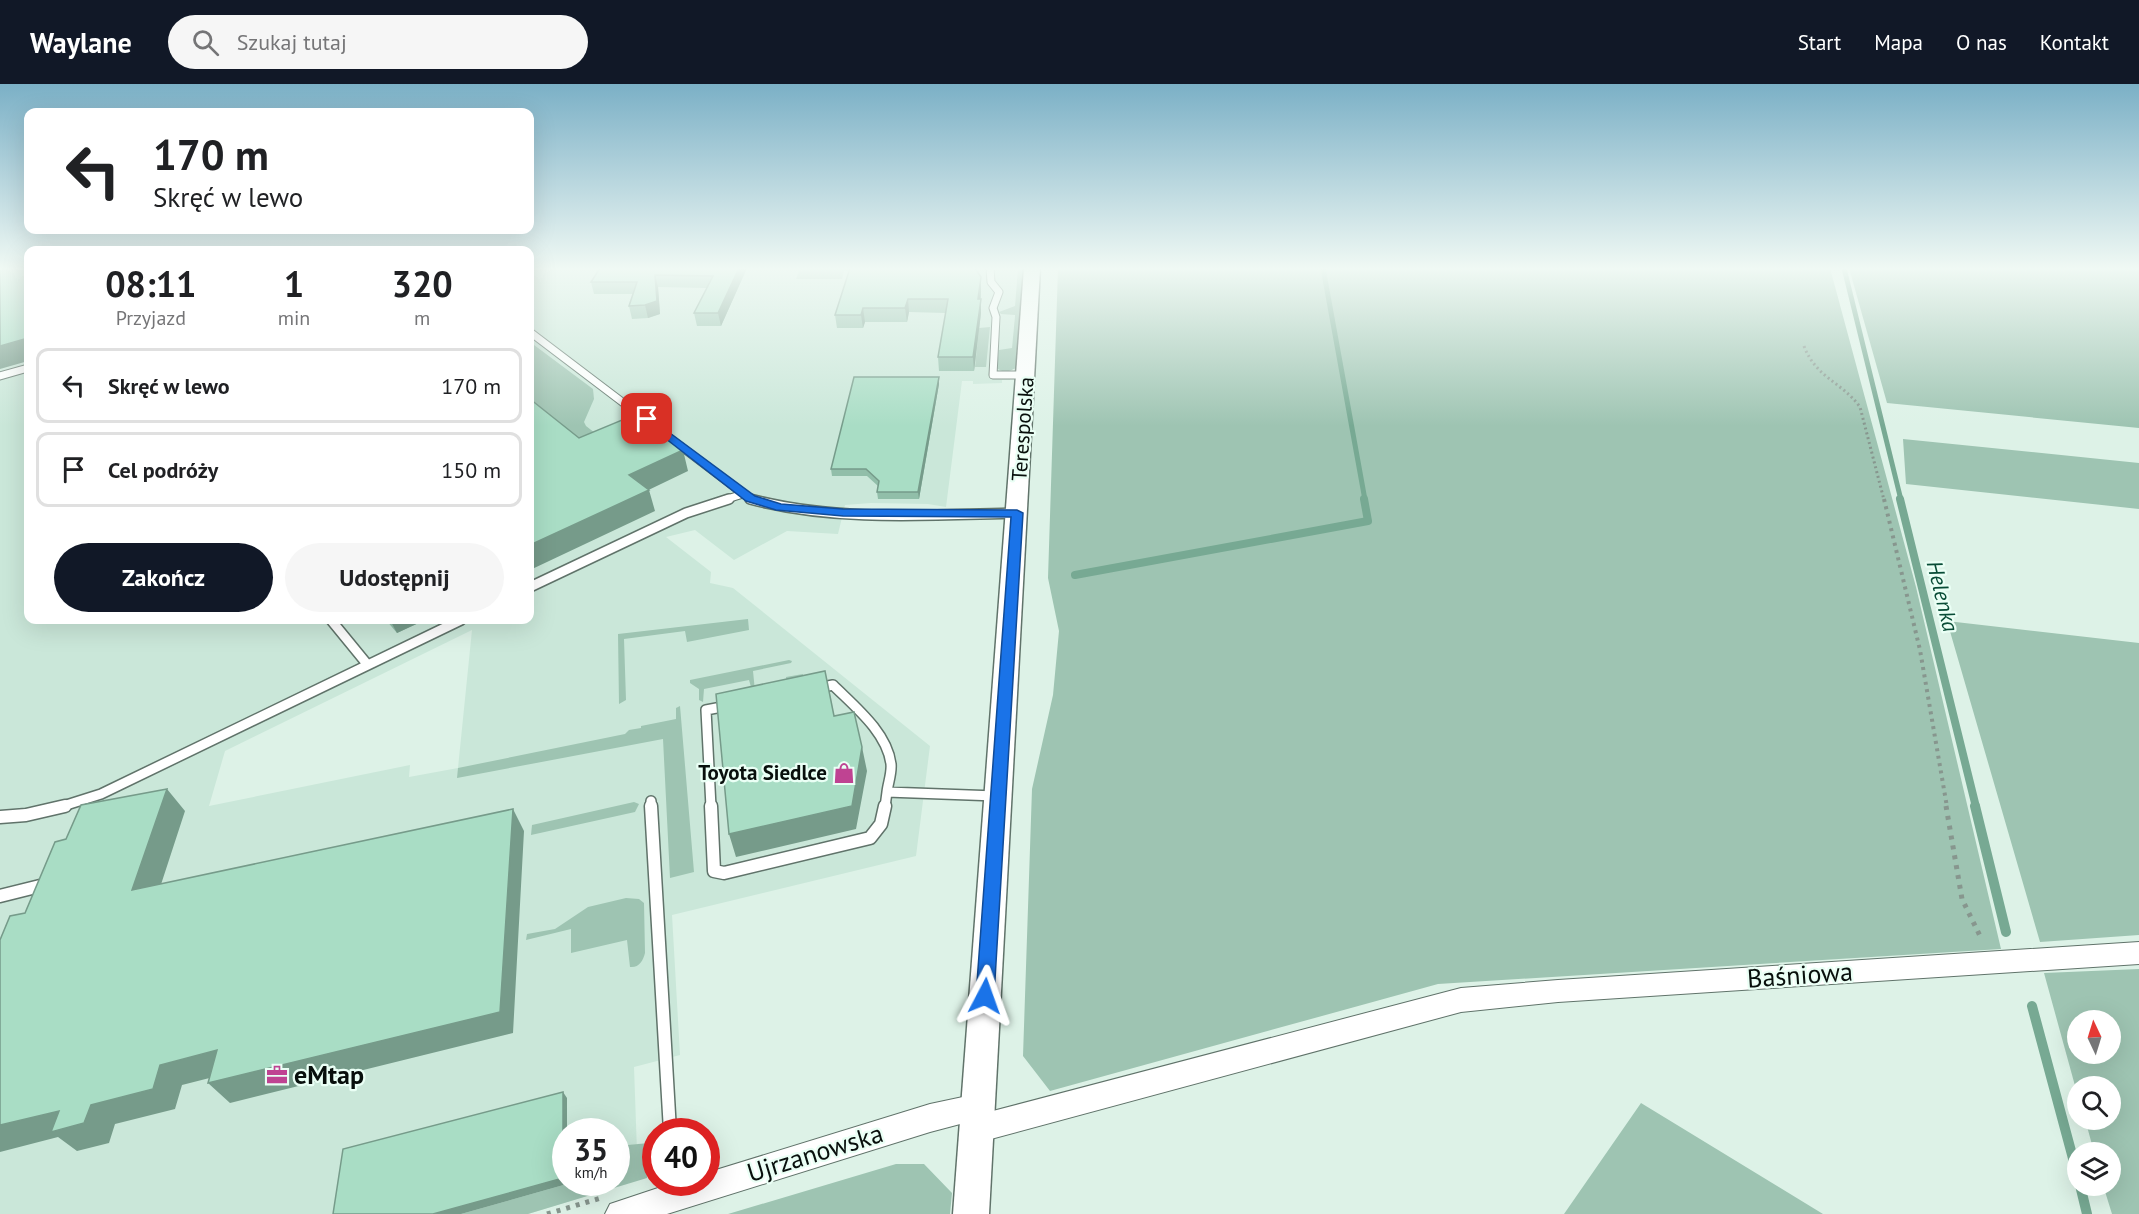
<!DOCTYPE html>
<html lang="pl">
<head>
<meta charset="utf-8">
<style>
  :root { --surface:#fff; --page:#f6f6f6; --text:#202124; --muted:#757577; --line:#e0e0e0; --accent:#111827 }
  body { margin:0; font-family:"PT Sans",sans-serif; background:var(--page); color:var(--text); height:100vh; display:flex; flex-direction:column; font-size:22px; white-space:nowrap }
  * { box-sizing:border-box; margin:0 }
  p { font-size:20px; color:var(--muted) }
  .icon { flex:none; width:33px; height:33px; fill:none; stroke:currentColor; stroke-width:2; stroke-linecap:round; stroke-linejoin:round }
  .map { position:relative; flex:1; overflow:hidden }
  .side { position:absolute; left:24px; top:162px; width:510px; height:378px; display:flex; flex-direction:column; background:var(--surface); border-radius:12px; box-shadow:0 6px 24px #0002 }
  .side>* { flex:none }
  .top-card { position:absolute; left:24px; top:24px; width:510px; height:126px; border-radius:12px; box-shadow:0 6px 24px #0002; background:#fff; color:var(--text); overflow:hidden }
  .needle { width:39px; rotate:356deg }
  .fabs { position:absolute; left:2067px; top:926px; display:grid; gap:12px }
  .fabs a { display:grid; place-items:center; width:54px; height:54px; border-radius:50%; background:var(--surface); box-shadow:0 6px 24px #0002; font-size:30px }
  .speed { position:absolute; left:552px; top:1034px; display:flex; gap:12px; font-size:30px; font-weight:700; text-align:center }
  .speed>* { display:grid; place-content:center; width:78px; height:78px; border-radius:50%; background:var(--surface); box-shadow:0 6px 24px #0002; line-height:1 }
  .speed small { font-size:15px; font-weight:400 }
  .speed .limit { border:9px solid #d22; background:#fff; color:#111 }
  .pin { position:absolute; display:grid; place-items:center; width:51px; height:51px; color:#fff; margin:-26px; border-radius:12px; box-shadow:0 3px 9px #0006 }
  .me { position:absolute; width:66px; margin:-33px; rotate:4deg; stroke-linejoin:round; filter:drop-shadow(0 0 4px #0008) }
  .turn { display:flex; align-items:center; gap:21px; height:126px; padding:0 30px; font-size:27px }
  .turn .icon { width:78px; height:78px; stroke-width:2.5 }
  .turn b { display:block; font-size:42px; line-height:51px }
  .eta { display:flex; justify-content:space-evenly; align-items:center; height:102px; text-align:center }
  .eta b { font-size:36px; font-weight:700; line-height:42px }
  .cta { display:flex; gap:12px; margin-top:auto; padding:12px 30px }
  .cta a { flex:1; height:69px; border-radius:36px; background:var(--accent); color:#fff; font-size:24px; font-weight:700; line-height:69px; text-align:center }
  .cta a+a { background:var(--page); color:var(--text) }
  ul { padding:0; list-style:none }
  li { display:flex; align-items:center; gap:18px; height:75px; margin:0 12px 9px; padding:0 18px; border:3px solid var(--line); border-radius:12px }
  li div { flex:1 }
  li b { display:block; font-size:22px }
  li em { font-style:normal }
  header { display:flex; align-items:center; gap:36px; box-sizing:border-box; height:84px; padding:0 30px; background:var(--accent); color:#fff }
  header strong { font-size:28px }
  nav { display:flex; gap:33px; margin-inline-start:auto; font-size:21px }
  .search { width:420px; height:54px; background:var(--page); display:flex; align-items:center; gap:15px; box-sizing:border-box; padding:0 21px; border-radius:33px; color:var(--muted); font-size:22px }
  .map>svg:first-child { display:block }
  .built { fill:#cae7d9; fill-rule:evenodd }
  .green { fill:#9ec4b2; fill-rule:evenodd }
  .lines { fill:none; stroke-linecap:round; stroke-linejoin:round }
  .stream-far2 { stroke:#77a993; stroke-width:5 }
  .stream-far1 { stroke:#77a993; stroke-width:8 }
  .stream { stroke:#77a993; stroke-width:10 }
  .service-far2-casing { stroke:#60736a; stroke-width:9 }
  .service-far1-casing { stroke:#60736a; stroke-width:12 }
  .service-casing { stroke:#60736a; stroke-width:15 }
  .minor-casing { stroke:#60736a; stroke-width:2 }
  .tertiary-casing { stroke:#60736a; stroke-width:3 }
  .path-far2 { stroke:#87968e; stroke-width:3; stroke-dasharray:2 3; stroke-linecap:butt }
  .path-far1 { stroke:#87968e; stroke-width:4; stroke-dasharray:3 4.5; stroke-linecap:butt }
  .path { stroke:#87968e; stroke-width:5; stroke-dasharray:4 6; stroke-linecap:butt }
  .service-far2 { stroke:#fff; stroke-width:7 }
  .service-far1 { stroke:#fff; stroke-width:9 }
  .service { stroke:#fff; stroke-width:12 }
  .minor { fill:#fff; fill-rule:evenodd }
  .tertiary { fill:#fff; fill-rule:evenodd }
  .wall { fill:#91bea9 }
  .shaded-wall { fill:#769b8a }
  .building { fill:#a9ddc5; stroke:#769b8a; stroke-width:1.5 }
  .route { fill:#1a73e8; stroke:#114b97; stroke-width:1.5 }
  .labels { text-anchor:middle; stroke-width:4.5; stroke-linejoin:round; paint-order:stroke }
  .street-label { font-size:21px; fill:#080f0c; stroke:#eafff5 }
  .poi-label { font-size:21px; font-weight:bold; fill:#080f0c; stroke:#eafff5; text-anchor:end }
  .water-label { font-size:22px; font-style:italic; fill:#084c36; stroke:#eafff5 }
  .near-street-label { font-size:26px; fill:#080f0c; stroke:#eafff5 }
  .near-poi-label { font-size:26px; font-weight:bold; fill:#080f0c; stroke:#eafff5; text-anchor:start }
</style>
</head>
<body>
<header>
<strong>Waylane</strong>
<div class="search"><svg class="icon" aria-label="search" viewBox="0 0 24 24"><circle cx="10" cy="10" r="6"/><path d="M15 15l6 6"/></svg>Szukaj tutaj</div>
<nav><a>Start</a><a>Mapa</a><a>O nas</a><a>Kontakt</a></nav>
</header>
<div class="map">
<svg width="2139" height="1130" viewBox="0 0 2139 1130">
  <rect width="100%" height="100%" fill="#ddf2e7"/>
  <path class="built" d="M0,184H28V536H530V184H1018L1010,296H1002V299L973,300V297H962L946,423L928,420L871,419L845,421L838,450L787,447L734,476L695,446L666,453L711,488L710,499L733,504L930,662L916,772L672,831L680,971L634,983L638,1096L528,1130H0ZM472,546L458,684L409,693L410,681L209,722L225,667ZM566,1047H616V1098H566Z"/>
  <path class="green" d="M800,184H811V187H844L842,195H796Z
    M1018,184H1024L1017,283C1012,287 1003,290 997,284L999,266L1012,264L1015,231L1001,230L999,228L1015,222Z
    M1058,184H1830L1916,503L2001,865L1438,900L1050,1007L1023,972L1032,705L1053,611L1059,547L1048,494Z
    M1849,184H2139V344L1887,319Z
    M990,243L986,283H975L979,244Z
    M530,258L593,305L594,315L584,338L586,342L613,363L587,374L530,327Z
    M1903,355L2139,379V425L1906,400Z
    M748,535L749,546L687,558L685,547L624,555L626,616L619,620L618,550Z
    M1947,537L2139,559V851L2040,858Z
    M789,576L792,577L791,579L753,587L755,607L787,602L786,593L803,590L802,598L792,603L753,610L749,596L704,605L703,618L699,616V605L690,599V596Z
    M680,622L694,788L670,794L663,655L457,694L458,684L625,650L629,646L641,644V642L676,635V624Z
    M634,718L639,720L635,728L531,751L532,741Z
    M626,814L639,815L644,819L645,869C643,877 639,884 630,883L627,856L571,869V845L526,856L527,850L555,845L588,823Z
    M2139,885V1130H2112L2103,1101H2110V1068H2094L2085,1035H2110V1002H2078L2077,1009L2044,889ZM2078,936H2110V969H2078Z
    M1641,1019L1823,1130H1564Z
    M649,1059L647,1094L528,1130H461L567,1100V1098H616L617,1062Z
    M896,1080H924L952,1109L950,1130H728Z"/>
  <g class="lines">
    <path class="stream-far2" d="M1323,184L1365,416
      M1844,184L1901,416"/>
    <path class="stream-far1" d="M1900,415L1976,723
      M1075,491L1368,437L1364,415"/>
    <path class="stream" d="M1975,722L2006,848
      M2032,922L2078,1093
      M2080,1101L2087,1130"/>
    <defs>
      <path id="service-far2" d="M990,184L991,198L999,208L993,224L996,233L993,291H1027
        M530,248L750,415L755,416
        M0,292L28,284
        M724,416L743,410"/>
      <path id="service-far1" d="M750,415C836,438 929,431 1017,429
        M530,503L686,429L729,415
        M331,536L367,580
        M818,604L833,601C854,622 887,648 891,680C892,689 888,699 887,708L996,712
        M651,717V723
        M60,723L101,710L461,536
        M711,723L706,626L727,622
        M885,723L887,708"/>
      <path id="service" d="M651,722L670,1047
        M711,722L714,787L724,789L870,754L881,740L885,722
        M0,733L26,731L65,722
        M0,812L40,802"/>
      <path id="minor" d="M2139,858V880L1558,918L1461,928L976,1059L966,1055L962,1045L964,1039L930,1048L667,1130H605L610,1120L676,1098H706V1089L930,1020L977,1010L987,1014L991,1023L989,1028L1461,904L1558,896Z"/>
      <path id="tertiary" d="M1024,184H1040L989,1130H953Z"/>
    </defs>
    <use href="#service-far2" class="service-far2-casing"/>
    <use href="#service-far1" class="service-far1-casing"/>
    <use href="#service" class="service-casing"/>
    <use href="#minor" class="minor-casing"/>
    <use href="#tertiary" class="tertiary-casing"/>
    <path class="path-far2" d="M1804,262C1816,294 1842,298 1860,323L1884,416"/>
    <path class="path-far1" d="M1884,415L1920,566L1947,723"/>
    <path class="path" d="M1946,722L1962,815L1982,856
      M547,1130L601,1114"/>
    <use href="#service-far2" class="service-far2"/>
    <use href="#service-far1" class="service-far1"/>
    <use href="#service" class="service"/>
    <use href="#minor" class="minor"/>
    <use href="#tertiary" class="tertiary"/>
  </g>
  <path class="wall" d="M600,184H747L721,242H697L694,229L707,204L658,203L660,230L648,234L632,235L629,222L633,210H594L591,198Z
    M809,184H975L981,193V229L974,287H939L938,273L946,229L909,228L907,238H865L863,244H837L835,231L849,187H810Z
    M939,300L919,415H878L877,408L878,402L867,392H832L831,385Z
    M386,536H425L397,549Z"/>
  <path class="shaded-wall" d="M739,184H747L721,242L718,229Z
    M655,191L658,203L660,230L648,234L645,221Z
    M981,193V206L980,218L981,215V229L974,287L973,273Z
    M908,215L909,228L907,238L905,224Z
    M863,224L865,238L863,244L861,231Z
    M28,254V277L0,285V262Z
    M939,293V300L919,415L918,408Z
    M683,366L688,387L636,412L629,391Z
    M649,406L655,427L530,486V461Z
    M390,536H425L397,549Z
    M862,663L867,687L856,745L736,773L729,750Z
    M167,705L185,727L152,828L132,806Z
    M513,725L524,747L513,949L230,1019L208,999Z
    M217,966L237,987L182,1001L175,1025L115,1040L109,1059L77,1067L58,1053L0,1068V1041L59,1027L91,1021L160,981Z
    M563,1008L567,1014V1047H566V1098H567V1100L461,1130H433Z"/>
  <path class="building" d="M0,184H28V254L0,262Z
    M600,184H739L718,229H694L713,192L655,191L657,217L645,221L629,222L637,198H591Z
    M850,184H975L981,193L978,215H981L973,273H938L948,215H908L905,224H863L861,231H835Z
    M854,293H939L918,408H877L879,397L866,385H831Z
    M530,315L579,354L634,331L683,366L629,391L649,406L530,461Z
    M825,587L834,632L854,628L862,663L852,722L729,750L716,610Z
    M167,705L132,806L513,725L500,928L208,999L217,966L160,981L153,1005L91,1021L84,1039L51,1048L59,1027L0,1041V856L10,832L25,829L55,758L66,755L81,721Z
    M563,1008V1094L433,1130H333L343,1065Z"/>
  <linearGradient id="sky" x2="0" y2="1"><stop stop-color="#7bb0c6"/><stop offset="0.54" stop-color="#f0f9f4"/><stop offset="1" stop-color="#f0f9f4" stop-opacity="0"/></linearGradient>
  <rect width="2139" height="342" fill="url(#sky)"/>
  <path class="route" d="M647,332L755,412L781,420L843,425L1017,426L1023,429L994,912L991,918L985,920L979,918L976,912L1011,433L843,432L776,426L746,417L643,337V333Z"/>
  <defs>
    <symbol id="shop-bare" viewBox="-9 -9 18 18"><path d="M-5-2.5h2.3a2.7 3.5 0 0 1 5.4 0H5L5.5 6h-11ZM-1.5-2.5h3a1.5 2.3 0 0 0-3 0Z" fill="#bf4392" stroke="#eafff5" stroke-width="2.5" paint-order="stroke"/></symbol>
    <symbol id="office-bare" viewBox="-9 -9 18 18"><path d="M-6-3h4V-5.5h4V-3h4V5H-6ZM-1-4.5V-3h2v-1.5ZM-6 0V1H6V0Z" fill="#bf4392" stroke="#eafff5" stroke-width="2.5" paint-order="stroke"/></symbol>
  </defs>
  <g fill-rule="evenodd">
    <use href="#shop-bare" x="829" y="674" width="30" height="30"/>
    <use href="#office-bare" x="262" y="976" width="30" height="30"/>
  </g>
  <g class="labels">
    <g class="street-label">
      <text transform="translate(1023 345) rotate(-86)" y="7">Terespolska</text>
    </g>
    <g class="poi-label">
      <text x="827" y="696">Toyota Siedlce</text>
    </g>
    <g class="water-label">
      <text transform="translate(1943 512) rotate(76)" y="8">Helenka</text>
    </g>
    <g class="near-street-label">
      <text transform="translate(1800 891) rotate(-4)" y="9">Baśniowa</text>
      <text transform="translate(815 1069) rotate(-17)" y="9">Ujrzanowska</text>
    </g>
    <g class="near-poi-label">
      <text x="294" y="1000">eMtap</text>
    </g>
  </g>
</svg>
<div class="fabs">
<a><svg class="needle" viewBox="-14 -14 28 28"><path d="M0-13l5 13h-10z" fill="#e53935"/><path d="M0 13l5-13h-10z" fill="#757577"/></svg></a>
<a><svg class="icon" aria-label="search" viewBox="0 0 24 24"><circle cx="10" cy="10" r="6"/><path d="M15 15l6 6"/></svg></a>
<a><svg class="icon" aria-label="layers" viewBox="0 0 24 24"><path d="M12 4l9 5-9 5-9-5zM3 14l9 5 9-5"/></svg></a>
</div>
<div class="speed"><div>35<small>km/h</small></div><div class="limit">40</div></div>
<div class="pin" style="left:647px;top:335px;background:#d93025"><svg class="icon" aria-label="arrive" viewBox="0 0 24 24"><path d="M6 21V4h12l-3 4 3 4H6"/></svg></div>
<svg class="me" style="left:985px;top:912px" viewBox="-20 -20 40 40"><path d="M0-17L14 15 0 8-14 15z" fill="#1a73e8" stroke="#fff" stroke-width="4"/></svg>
<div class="top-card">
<div class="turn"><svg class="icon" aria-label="left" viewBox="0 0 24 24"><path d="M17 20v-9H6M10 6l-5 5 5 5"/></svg><div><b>170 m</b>Skręć w lewo</div></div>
</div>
<section class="side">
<div class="eta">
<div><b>08:11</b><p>Przyjazd</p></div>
<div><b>1</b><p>min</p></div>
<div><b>320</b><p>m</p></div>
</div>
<ul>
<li><svg class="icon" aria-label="left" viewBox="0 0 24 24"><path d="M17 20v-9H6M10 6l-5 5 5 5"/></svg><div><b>Skręć w lewo</b></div><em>170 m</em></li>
<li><svg class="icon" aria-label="arrive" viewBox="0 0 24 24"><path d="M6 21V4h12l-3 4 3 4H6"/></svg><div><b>Cel podróży</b></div><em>150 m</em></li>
</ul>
<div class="cta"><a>Zakończ</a><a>Udostępnij</a></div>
</section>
</div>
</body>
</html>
